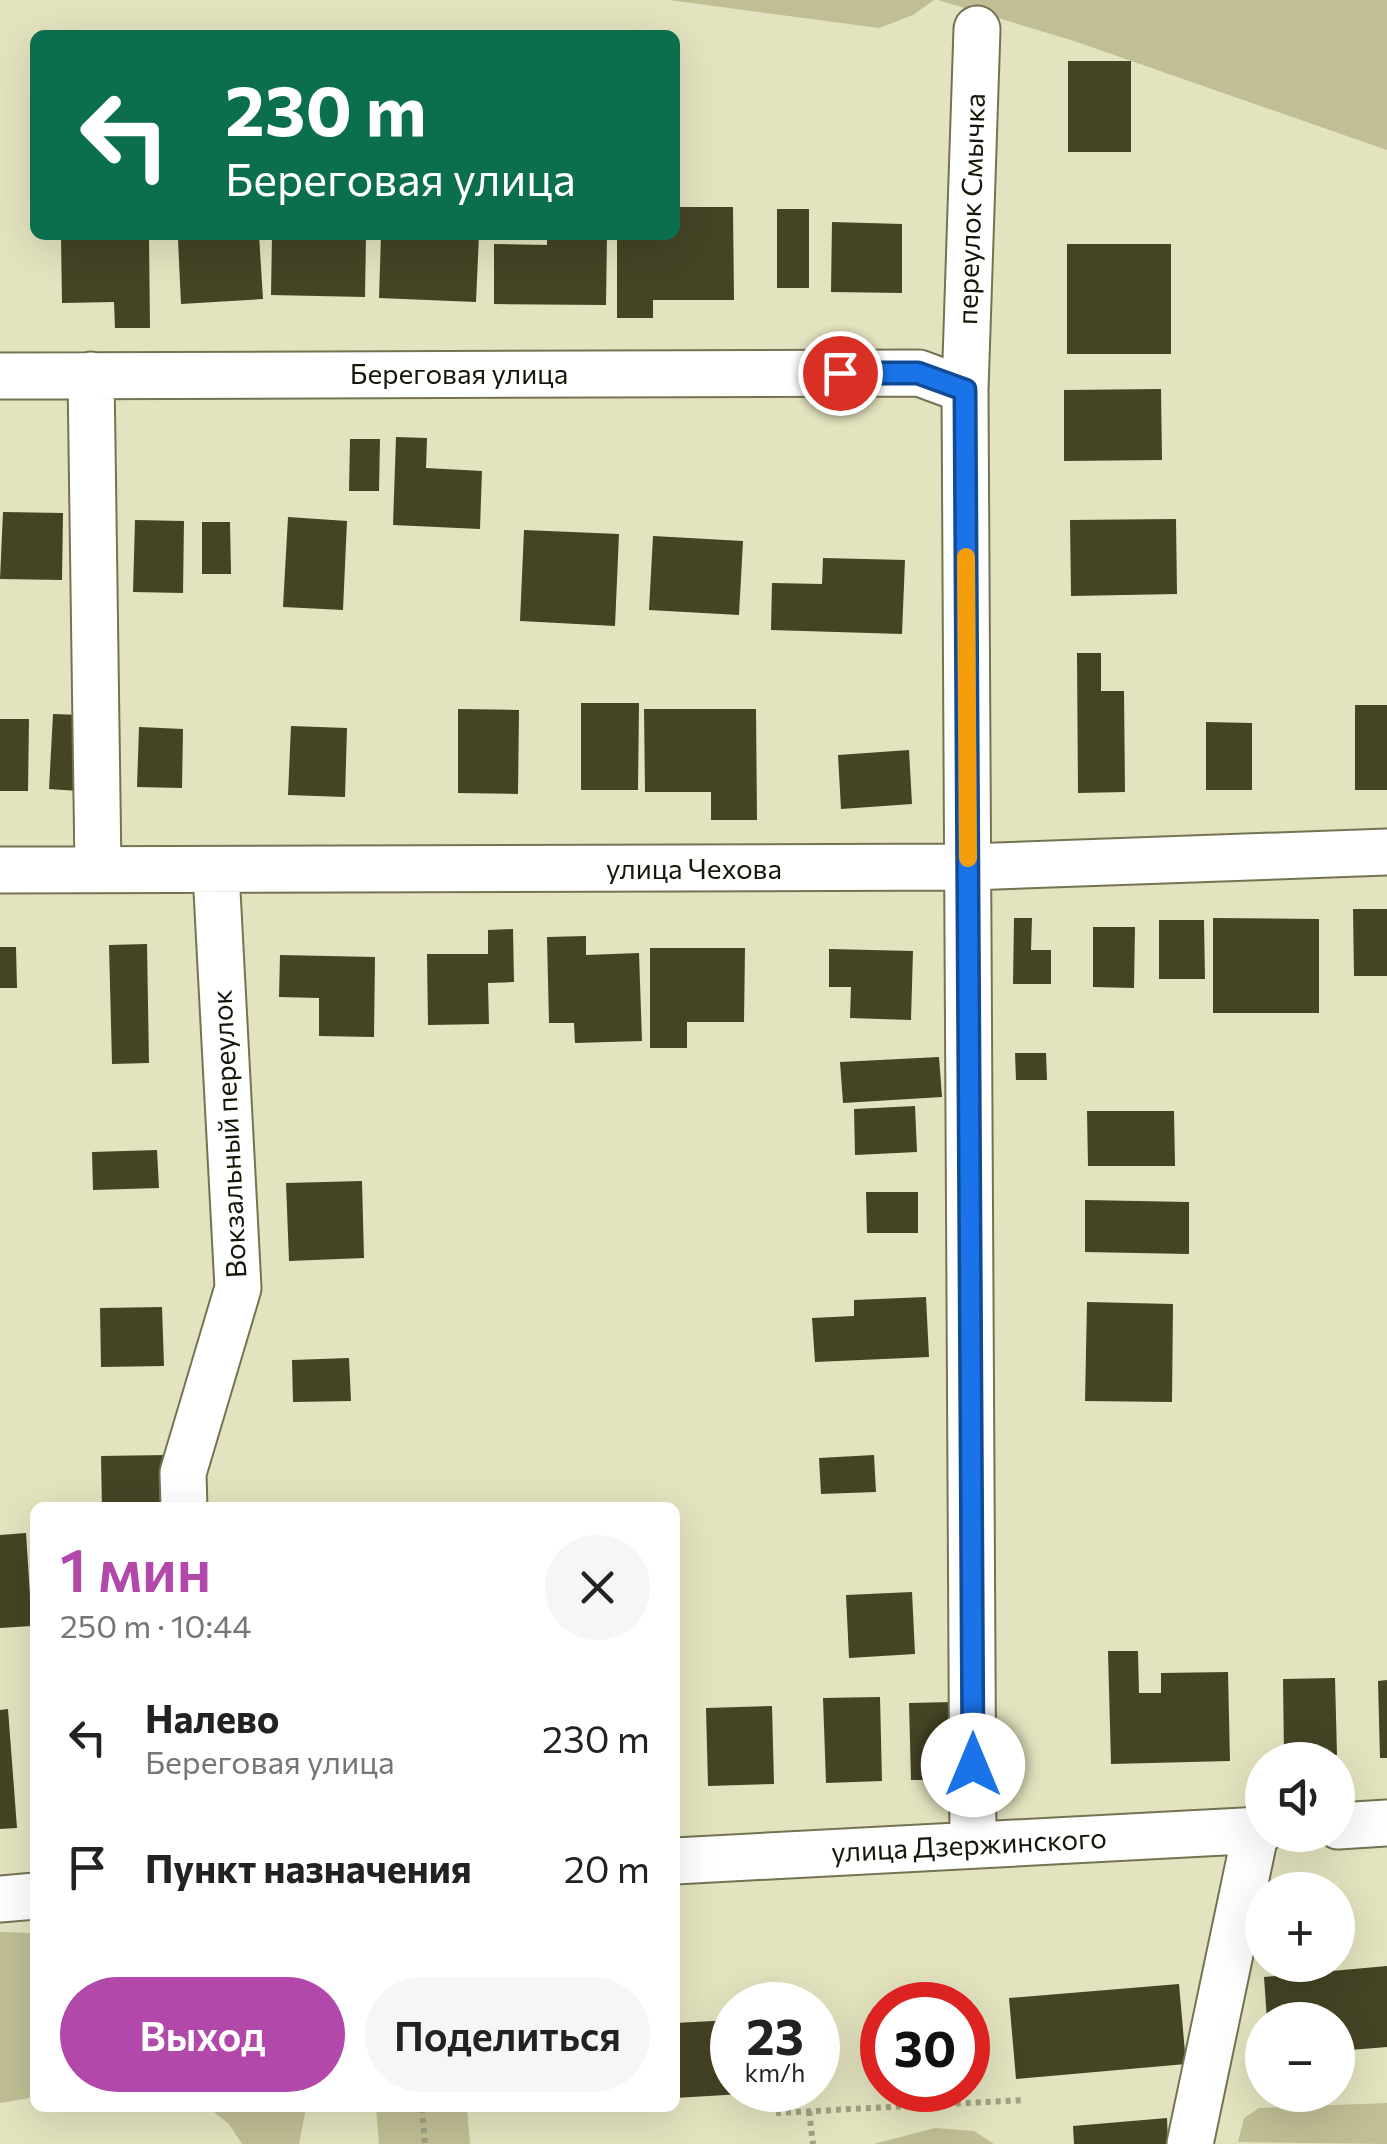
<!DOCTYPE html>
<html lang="ru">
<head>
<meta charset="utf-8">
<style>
  :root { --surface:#fff; --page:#f6f6f6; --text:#222; --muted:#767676; --accent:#b248a9 }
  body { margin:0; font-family:Commissioner,sans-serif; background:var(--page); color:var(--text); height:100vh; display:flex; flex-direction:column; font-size:38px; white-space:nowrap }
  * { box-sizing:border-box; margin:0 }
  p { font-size:32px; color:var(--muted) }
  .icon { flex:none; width:55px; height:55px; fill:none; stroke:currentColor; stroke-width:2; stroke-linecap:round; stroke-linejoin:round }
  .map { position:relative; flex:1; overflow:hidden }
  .side { position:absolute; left:30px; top:1502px; width:650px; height:610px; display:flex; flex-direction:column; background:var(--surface); border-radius:15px; box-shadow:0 10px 40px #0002 }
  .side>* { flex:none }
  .top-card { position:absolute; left:30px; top:30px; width:650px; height:210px; border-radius:15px; box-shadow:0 10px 40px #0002; background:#0b6e4f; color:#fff; overflow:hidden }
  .tools { position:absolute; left:1245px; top:1742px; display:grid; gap:20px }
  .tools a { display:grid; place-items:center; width:110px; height:110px; border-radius:50%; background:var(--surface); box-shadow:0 10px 40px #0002; font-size:50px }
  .speed { position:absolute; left:710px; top:1982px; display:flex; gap:20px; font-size:50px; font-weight:700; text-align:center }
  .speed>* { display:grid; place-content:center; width:130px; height:130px; border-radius:50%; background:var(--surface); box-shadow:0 10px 40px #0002; line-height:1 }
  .speed small { font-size:25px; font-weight:400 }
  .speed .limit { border:15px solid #d22; background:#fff; color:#111 }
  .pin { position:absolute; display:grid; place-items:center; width:85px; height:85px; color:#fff; margin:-42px; border:5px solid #fff; border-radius:50%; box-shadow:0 2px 10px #0007 }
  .me { position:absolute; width:110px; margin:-55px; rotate:0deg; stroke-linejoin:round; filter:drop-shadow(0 0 8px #0008) }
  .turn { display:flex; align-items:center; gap:35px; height:210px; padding:0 30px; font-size:45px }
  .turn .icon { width:130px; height:130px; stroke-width:2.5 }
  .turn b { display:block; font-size:70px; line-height:85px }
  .round { display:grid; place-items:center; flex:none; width:105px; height:105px; border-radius:52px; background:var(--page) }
  .overview { display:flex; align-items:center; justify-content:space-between; height:170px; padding:0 30px }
  h1 { font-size:60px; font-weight:600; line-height:75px; color:var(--accent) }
  .cta { display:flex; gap:20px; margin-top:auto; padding:20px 30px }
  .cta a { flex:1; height:115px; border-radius:60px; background:var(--accent); color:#fff; font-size:40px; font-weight:600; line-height:115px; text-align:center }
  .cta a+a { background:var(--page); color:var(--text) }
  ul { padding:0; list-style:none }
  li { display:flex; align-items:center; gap:30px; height:130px; padding:0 30px }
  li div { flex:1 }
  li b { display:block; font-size:38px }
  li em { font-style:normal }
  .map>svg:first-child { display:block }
  .green { fill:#bfbe94 }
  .building { fill:#454425 }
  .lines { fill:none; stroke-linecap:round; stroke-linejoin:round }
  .minor-casing { stroke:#747352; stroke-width:49 }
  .path { stroke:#a0a083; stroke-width:6; stroke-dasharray:5 5; stroke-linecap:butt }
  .minor { stroke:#fff; stroke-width:45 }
  .route-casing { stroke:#114b97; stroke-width:25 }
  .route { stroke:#1a73e8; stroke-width:18 }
  .slow { stroke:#f59e0b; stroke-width:18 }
  .labels { text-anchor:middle; stroke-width:10; stroke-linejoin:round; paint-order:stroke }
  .street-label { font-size:28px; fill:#161609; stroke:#fff }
</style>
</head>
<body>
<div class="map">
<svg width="1387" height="2144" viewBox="0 0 1387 2144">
  <rect width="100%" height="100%" fill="#e3e3bf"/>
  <path class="green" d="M669,0H934L913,15L879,28Z
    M938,0H1387V150L1074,41Z
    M0,1932L35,1933V2097L0,2103Z
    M1387,2103V2144L1238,2142L1244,2118L1259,2108Z
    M209,2108H306L299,2144H242L229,2124Z
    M376,2108H467L470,2144H379Z
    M935,2128L974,2131L994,2144H874Z"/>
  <path class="building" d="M1068,61H1131V152H1068Z
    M675,207H733L734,300H653V318H617V235H675Z
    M777,209H809V288H777Z
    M832,222L902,224V293L831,292Z
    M149,235L150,328H115L114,302L62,303L61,237Z
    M220,235H259L263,299L181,304L178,240Z
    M272,235H366L365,297L271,295Z
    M381,235H479L476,302L379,298Z
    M547,235H607L606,305L494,304V244L547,245Z
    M1067,244H1171V354H1067Z
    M1161,389L1162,460L1064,461V390Z
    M396,437L427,438L426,468L482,471L480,529L393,525Z
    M350,439H380L379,491H349Z
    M3,512L63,513L62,580L0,579Z
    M288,517L347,521L343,610L283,607Z
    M1176,519L1177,594L1071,596L1070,520Z
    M135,520L184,521L183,593L133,592Z
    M202,522H230L231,574H202Z
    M524,530L619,534L615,626L520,621Z
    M653,536L743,541L739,615L649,610Z
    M823,558L905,560L902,634L771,630L772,583L822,584Z
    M1077,653H1101V691H1124L1125,792L1078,793Z
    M581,703H639L638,790H581Z
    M1355,705H1387V790H1355Z
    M458,709L519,710L518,794L458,793Z
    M644,709H756L757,820H711V792H645Z
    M53,714L82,715L78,791L49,789Z
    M0,719H29L28,791H0Z
    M1206,722L1252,723V790H1206Z
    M291,726L347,728L345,797L288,795Z
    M139,727L183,729L182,788L137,787Z
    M909,750L912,804L841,809L838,755Z
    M1353,909H1387V976H1354Z
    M1014,918H1032L1031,950H1051V984H1013Z
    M1213,918L1319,919V1013H1213Z
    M1159,920H1204L1205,979H1159Z
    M1093,927H1135L1134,988L1093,987Z
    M513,929L514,982L488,983L489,1024L428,1025L427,954H488V930Z
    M586,936V955L639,953L642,1041L575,1043L574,1023H549L547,937Z
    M147,944L149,1063L112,1064L109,945Z
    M0,947H16L17,988H0Z
    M650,948H745L744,1022H687V1048H650Z
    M829,949L913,951L911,1020L850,1018L851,987H829Z
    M280,955L375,957L374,1037L319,1036V998L279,997Z
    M1015,1053H1046L1047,1080H1016Z
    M939,1057L942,1097L843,1103L840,1062Z
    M915,1106L917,1152L855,1155L854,1109Z
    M1087,1111H1174L1175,1166H1088Z
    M157,1150L159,1188L93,1190L92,1152Z
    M362,1181L364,1258L289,1261L286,1183Z
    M866,1192H918V1233H867Z
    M1085,1200L1189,1202V1254L1085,1252Z
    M926,1297L929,1357L815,1362L812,1318L854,1316V1300Z
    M1087,1302L1173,1304L1172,1402L1085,1401Z
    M162,1307L164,1366L101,1367L100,1308Z
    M349,1358L351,1401L293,1402L292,1360Z
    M166,1455L168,1508H102L101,1456Z
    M874,1455L876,1492L821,1494L819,1458Z
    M26,1533L32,1626L0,1628V1535Z
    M912,1592L915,1654L849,1658L846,1595Z
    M1108,1651H1138L1139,1693H1161V1673L1228,1672L1230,1761L1111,1764Z
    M1335,1678L1337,1755L1284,1756L1283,1679Z
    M1387,1680V1758H1380L1378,1681Z
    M880,1697L882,1781L826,1783L823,1698Z
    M954,1702L956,1780H911L909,1703Z
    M772,1706L774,1784L708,1786L706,1708Z
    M8,1709L17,1828L0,1829V1710Z
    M1387,1966V2047L1338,2051V2020H1267L1264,1977Z
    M1179,1984L1186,2064L1016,2079L1009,1998Z
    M732,2020V2090L759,2093L675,2098V2023Z
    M1167,2118L1168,2144H1074L1073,2126Z"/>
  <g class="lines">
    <defs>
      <path id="minor" d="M91,375L98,868
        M0,376L919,373L965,390L973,1843
        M965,390L977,29
        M0,870L968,867L1387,852
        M184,1508L183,1473L238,1288L216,872
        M1338,1826L1387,1823
        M675,1861L1262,1830
        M0,1899L35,1896
        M1190,2144L1256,1830"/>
    </defs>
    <use href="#minor" class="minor-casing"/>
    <path class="path" d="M422,2108L425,2144
      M809,2111L813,2144
      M776,2113L1025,2100"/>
    <use href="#minor" class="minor"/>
  </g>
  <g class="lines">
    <defs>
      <path id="route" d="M840,373H918L965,390L973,1765"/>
    </defs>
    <use href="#route" class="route-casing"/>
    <use href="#route" class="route"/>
    <path class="slow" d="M966,557L968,858"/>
  </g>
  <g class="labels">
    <g class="street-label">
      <text transform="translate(971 209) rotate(-88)" y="10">переулок Смычка</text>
      <text x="459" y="384">Береговая улица</text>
      <text x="694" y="879">улица Чехова</text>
      <text transform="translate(229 1134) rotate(-93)" y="10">Вокзальный переулок</text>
      <text transform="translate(969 1845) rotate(-3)" y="10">улица Дзержинского</text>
    </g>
  </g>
</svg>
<div class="tools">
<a><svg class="icon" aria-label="sound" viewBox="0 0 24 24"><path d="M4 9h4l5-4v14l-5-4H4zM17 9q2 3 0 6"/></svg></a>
<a>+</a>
<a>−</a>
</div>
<div class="speed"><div>23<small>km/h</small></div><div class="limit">30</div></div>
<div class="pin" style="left:840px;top:373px;background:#d93025"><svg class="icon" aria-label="arrive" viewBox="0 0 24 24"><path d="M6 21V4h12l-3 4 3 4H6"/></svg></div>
<svg class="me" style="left:973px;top:1765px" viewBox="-20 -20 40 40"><circle r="19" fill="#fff"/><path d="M0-13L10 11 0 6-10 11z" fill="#1a73e8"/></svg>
<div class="top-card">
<div class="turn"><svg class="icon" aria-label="left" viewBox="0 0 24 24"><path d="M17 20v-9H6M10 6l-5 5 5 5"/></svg><div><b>230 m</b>Береговая улица</div></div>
</div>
<section class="side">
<div class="overview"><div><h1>1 мин</h1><p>250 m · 10:44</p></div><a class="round"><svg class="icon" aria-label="close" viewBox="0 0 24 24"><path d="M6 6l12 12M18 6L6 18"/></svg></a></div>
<ul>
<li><svg class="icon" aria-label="left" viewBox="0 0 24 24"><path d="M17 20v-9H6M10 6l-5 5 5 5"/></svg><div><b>Налево</b><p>Береговая улица</p></div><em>230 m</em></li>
<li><svg class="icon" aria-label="arrive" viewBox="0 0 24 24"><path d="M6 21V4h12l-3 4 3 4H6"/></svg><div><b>Пункт назначения</b></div><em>20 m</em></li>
</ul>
<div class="cta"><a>Выход</a><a>Поделиться</a></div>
</section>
</div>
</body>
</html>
